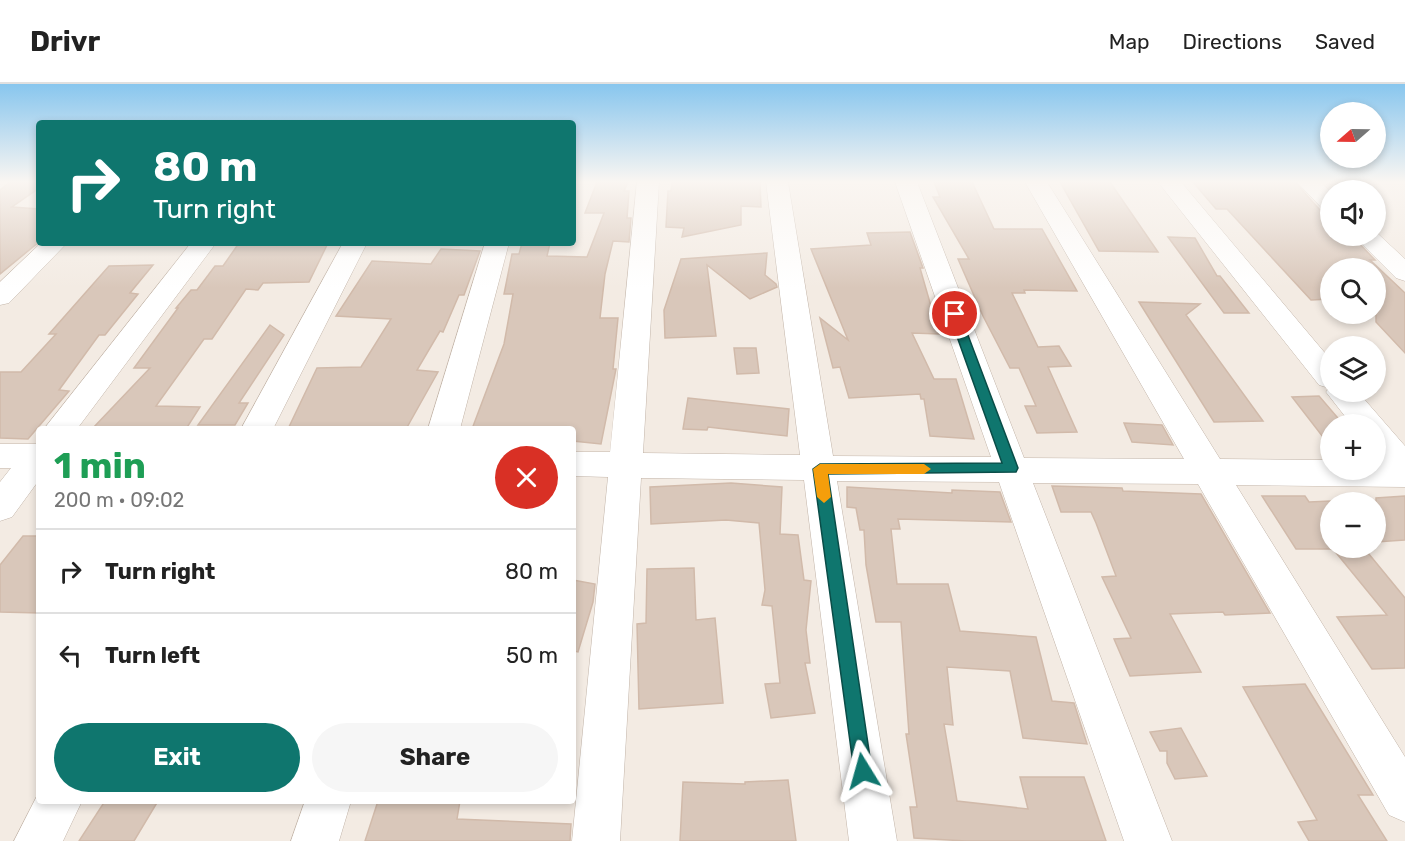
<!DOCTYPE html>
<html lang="en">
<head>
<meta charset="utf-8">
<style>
  :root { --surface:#fff; --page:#f6f6f6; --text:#222; --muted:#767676; --line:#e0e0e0; --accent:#0f766e }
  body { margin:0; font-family:Rubik,sans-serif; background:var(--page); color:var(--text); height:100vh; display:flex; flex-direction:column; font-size:22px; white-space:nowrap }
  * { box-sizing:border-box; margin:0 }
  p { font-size:20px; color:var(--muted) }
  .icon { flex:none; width:33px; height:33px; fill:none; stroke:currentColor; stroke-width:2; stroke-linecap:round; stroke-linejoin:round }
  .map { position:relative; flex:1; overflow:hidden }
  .details { position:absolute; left:36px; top:342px; width:540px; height:378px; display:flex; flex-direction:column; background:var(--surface); border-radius:6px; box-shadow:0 3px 9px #0003 }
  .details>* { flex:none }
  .banner { position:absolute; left:36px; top:36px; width:540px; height:126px; border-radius:6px; box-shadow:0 3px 9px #0003; background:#0f766e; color:#fff; overflow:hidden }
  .needle { width:39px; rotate:250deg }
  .buttons { position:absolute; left:1320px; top:18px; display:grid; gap:12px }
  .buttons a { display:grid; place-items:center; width:66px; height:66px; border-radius:50%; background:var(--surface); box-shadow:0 3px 9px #0003; font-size:30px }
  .pin { position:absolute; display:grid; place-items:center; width:51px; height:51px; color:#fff; margin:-26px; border:3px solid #fff; border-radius:50%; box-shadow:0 2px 6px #0007 }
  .me { position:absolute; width:66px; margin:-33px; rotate:352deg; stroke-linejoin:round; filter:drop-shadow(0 0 4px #0008) }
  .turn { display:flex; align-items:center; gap:21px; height:126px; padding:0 18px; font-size:27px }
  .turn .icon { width:78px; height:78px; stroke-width:2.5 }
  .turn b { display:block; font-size:42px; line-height:51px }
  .round { display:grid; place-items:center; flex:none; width:63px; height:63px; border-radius:32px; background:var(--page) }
  .overview { display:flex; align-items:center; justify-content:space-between; height:102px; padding:0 18px }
  h1 { font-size:36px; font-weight:700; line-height:45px; color:#1e9e55 }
  .primary-button { display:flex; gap:12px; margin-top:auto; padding:12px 18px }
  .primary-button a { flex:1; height:69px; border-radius:36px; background:var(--accent); color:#fff; font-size:24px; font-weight:700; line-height:69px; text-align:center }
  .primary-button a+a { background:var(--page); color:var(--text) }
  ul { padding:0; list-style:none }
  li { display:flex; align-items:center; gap:18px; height:84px; padding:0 18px; border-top:2px solid var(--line) }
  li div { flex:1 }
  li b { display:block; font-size:22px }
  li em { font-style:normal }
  header { display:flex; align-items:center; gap:36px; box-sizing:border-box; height:84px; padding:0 30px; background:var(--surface); border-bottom:2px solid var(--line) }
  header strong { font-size:28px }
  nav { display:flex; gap:33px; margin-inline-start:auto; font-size:21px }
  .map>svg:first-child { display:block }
  .building { fill:#d9c7ba; stroke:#d1baaa; stroke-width:1.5 }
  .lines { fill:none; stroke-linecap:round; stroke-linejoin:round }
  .minor-casing { stroke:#c2b4a8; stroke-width:1 }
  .minor { fill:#fff; fill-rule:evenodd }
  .route { fill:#0f766e; stroke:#0a4d48; stroke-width:1.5 }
  .slow { fill:#f59e0b }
</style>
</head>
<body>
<header>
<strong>Drivr</strong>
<nav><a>Map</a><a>Directions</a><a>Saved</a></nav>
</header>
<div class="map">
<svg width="1405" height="757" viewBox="0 0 1405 757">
  <rect width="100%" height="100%" fill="#f3ebe3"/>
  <path class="building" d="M10,98H39V104L12,123L39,125V158L0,190V106Z
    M597,98H628L624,107H629L627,134H631L629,158L613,157L605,190L600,234H618L613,285H616L601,360L573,357V345H472L504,260L513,210H504L512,170H519L522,159H550L547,172L587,173L604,129H585Z
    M672,98H760L761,123L741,122V141L682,153L684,144L666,143L668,107H671Z
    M934,98H972L994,145H1042L1077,207L1024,206L1025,209H1012L1038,263L1059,262L1071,282L1048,283L1077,348L1037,349L1025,322H1036L1019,284H1010L983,232L958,175H969L933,113H940Z
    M1060,98H1110L1158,168L1099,167Z
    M1193,98H1295L1320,126L1330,129V152H1352L1375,176H1370L1405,209V269L1376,238V184H1330V215L1311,216L1227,125H1216Z
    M910,148L923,184H920L939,250L912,249L934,295H956L974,355L930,352L924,315H921L920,310L849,314L840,283L833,284L820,234L848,256L811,165L871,161L867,149Z
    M1168,153L1195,154L1217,192H1220L1249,229H1224Z
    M239,159H328L309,198L263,199L258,206L246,205L212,255H204L156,322L200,323L186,345H92L150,284H134L178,224H176L191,206H197L215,182H223Z
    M441,165L480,167L464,211H459L443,248L440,247L417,286L438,288L406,345H288L317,284L361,283L391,235L336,232L372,177L431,180Z
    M767,169L765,191L776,200L777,203L750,215L707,181L716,252L665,254L664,226L681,175Z
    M153,181L130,209L138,210L105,251H99L59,306L69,307L28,355L0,354V288H21L56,250H49L109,182Z
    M1139,218L1200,220L1186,231L1263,337L1214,338Z
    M270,241L284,251L239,319H248L235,341H198Z
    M734,264H756L759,289L737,290Z
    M1319,312L1343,340H1330V362L1292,313Z
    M688,314L789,325L787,352L708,343L707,346L683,345Z
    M1124,339L1162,341L1173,361L1132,358Z
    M731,399L782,403L780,450L798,451L804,496L811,497L806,546L810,579H805L815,629L771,634L765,600L780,599L772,522L762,521L765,506L759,439L726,436L651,440L650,403Z
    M1052,402L1122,404L1123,407L1201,410L1270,529L1225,531L1223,528L1170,530L1201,588L1130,592L1114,555L1131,554L1102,493L1116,492L1096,439L1091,428H1061Z
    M847,403L952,409V406L1000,408L1011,438L898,435L900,445H891L897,500H948L960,547L1036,553L1052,617L1074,619L1087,660L1023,654L1010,587L947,583L953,641L944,640L957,717L1028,725L1020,693H1084L1106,757H966L914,754L910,723H917L906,650H909L901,538H876L866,481L864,446H860L856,424L847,423Z
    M1262,412H1305L1309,418L1330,417V464H1364L1405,514V584L1372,585L1337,533L1387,531L1333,465H1296Z
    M1405,412V456L1376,458V414Z
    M23,452H39V529L0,528V481Z
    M694,484L696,536L715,534L723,619L639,625L637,540L646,539L647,485Z
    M573,496L595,500L593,518L578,568L573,567Z
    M1305,600L1373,711H1358L1387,757H1309L1298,738L1317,736L1243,603Z
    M1181,644L1207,692L1175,695L1167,679V667H1160L1150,648Z
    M788,696L796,757H680L683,698L745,700V698Z
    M105,717H158L134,757H79Z
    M378,717H460L457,735L571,740L570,757H365Z"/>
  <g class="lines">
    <defs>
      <path id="minor" d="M637,98H659L643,369L800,371L766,98H788L833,372L991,373L895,98H917L1024,374L1184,375L1025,98H1047L1220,375L1330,376V386H1376V377H1380L1376,371V340H1351L1326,308L1329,304L1319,301L1158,98H1181L1330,275V308H1358L1405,362V403L1236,401L1405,673V738L1389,731L1198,400L1033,399L1172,757H1124L999,398L837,397L897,757H849L804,396L641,394L620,757H572L608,393L573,392V368H610Z
        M1297,98H1321L1330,107V126L1322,124Z
        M1376,148L1405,175V197L1396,194L1354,152H1376Z
        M41,159H67L9,219L0,221V198Z
        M191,159H216L77,345H44Z
        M343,159H367L273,345H241Z
        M485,159H509L460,345H428Z
        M0,360H39V396L12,433L0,437V398L11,384H0Z
        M39,708V717H82L63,757H14Z
        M305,717H351L339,757H291Z"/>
    </defs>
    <use href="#minor" class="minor-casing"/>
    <use href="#minor" class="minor"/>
  </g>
  <linearGradient id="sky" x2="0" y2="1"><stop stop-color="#88c6ee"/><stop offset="0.48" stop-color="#faf6f2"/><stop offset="1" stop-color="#faf6f2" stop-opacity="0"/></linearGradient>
  <rect width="1405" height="204" fill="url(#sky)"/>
  <path class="route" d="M955,227L960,230L1018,384L1016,388L828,390L872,687L870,694L863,697L856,694L854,687L813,385L820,380L1002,379L949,230Z"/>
  <path class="slow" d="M820,380H924L931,385L924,390H828L831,413L824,419L817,413L813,385Z"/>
</svg>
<div class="buttons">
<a><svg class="needle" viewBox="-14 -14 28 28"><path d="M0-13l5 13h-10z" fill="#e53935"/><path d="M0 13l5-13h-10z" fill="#767676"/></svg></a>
<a><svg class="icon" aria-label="sound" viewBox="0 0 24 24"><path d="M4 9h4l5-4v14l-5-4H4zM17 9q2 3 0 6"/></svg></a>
<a><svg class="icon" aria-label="search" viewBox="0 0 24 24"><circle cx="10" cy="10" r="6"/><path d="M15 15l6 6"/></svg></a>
<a><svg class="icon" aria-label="layers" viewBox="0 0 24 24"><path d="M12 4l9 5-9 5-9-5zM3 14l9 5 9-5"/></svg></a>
<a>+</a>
<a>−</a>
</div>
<div class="pin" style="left:955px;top:230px;background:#d93025"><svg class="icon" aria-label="arrive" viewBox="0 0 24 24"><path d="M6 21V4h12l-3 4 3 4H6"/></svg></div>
<svg class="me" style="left:863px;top:687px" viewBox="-20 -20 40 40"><path d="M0-17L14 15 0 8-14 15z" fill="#0f766e" stroke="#fff" stroke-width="4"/></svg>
<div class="banner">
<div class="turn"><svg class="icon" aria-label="right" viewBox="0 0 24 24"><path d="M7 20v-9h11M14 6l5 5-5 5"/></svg><div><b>80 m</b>Turn right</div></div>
</div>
<section class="details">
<div class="overview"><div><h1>1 min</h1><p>200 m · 09:02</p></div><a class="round" style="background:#d93025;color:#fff"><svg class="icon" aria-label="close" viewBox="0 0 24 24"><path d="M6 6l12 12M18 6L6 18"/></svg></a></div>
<ul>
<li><svg class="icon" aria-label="right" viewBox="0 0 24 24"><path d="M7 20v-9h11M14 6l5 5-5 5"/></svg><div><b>Turn right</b></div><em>80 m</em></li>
<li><svg class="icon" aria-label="left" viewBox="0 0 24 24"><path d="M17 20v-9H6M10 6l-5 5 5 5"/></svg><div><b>Turn left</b></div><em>50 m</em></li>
</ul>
<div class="primary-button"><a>Exit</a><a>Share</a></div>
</section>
</div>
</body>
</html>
